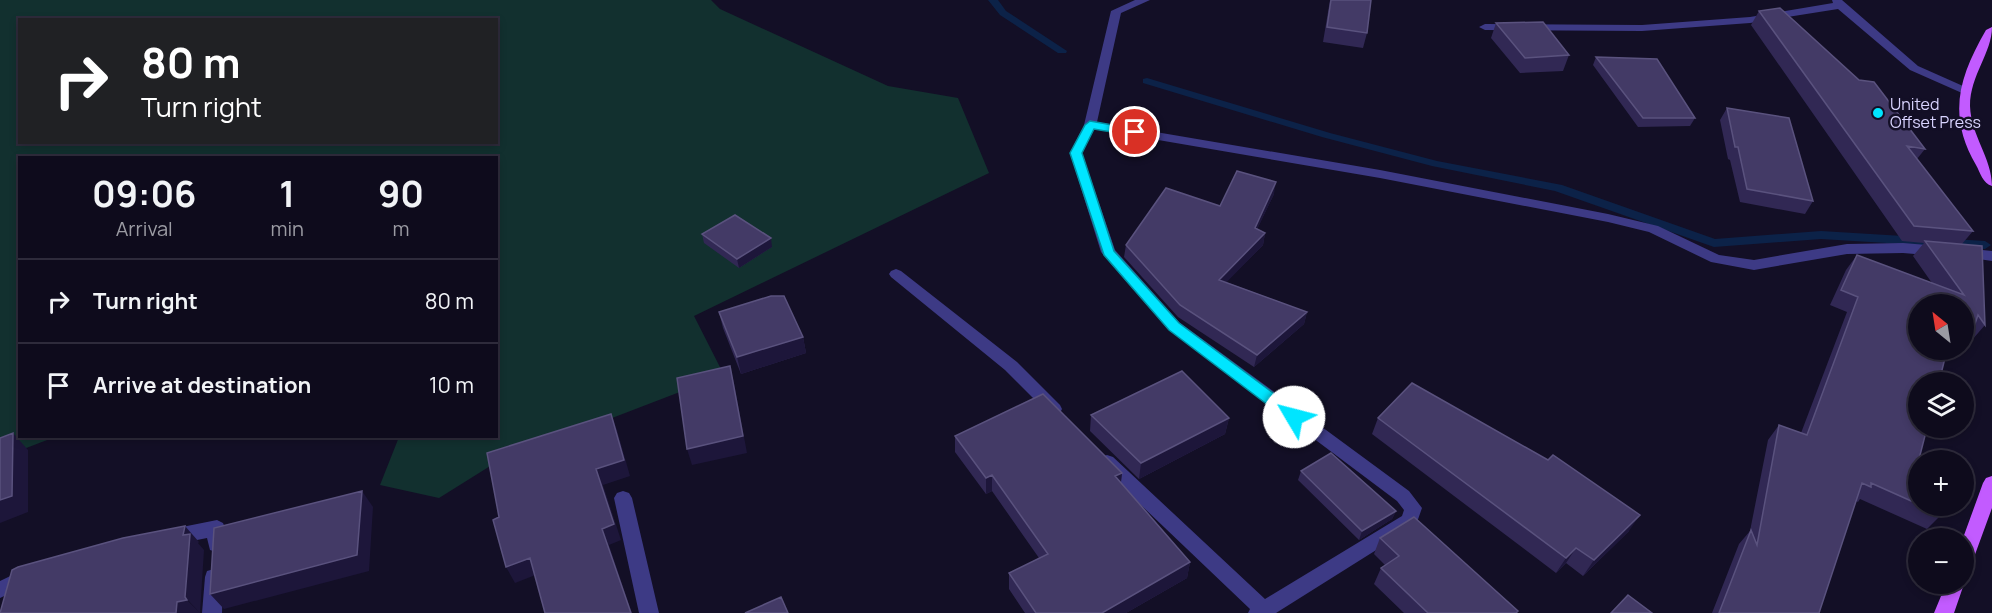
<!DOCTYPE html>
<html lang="en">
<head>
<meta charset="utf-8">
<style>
  :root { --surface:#0e0b1c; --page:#171425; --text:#f1f3f6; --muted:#9b9ba3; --line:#2e2b3b }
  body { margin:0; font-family:Manrope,sans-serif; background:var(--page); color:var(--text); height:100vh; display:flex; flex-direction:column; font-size:22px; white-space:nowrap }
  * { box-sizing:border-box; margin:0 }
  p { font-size:20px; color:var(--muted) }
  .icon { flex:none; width:33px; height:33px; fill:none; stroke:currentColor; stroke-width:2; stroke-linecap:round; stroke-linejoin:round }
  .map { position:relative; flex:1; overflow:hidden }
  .sheet { position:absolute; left:18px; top:156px; width:480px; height:282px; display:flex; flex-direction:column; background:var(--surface); border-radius:0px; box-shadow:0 3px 9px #0003,0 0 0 2px var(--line) }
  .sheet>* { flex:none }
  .banner { position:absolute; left:18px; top:18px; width:480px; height:126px; border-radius:0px; box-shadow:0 3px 9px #0003,0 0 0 2px var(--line); background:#202124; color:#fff; overflow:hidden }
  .needle { width:39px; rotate:330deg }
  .fabs { position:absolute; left:1908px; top:294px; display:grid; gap:12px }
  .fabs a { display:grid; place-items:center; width:66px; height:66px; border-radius:50%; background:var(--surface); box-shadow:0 3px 9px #0003,0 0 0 2px var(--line); font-size:30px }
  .pin { position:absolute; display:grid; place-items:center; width:51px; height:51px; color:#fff; margin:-26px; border:3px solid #fff; border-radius:50%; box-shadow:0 2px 6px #0007 }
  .me { position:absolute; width:66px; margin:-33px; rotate:307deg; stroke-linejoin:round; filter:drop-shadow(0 0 4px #0008) }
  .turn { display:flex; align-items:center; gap:21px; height:126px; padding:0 24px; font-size:27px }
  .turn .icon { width:78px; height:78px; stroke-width:2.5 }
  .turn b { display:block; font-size:42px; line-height:51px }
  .eta { display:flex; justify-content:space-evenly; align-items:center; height:102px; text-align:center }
  .eta b { font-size:36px; font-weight:700; line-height:42px }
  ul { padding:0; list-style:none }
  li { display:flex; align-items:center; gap:18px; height:84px; padding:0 24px; border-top:2px solid var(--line) }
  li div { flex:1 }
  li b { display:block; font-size:22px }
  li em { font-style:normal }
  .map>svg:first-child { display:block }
  .green { fill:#12302f; fill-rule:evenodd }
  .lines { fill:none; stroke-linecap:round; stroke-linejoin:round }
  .stream { fill:#0c2248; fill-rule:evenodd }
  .minor { fill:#3d3a85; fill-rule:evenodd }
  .major { fill:#c25bff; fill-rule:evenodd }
  .wall { fill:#312854 }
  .shaded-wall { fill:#1d163a }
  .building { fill:#433a66; stroke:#5a527e; stroke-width:1.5 }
  .route { fill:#00e5ff; stroke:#0095a6; stroke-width:1.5 }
  .poi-dot { fill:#00e5ff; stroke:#130f26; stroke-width:2 }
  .labels { text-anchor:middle; stroke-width:5; stroke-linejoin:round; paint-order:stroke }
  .poi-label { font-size:16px; fill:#d9d4ff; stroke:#130f26; text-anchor:start }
</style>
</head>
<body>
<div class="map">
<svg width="1992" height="613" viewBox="0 0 1992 613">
  <rect width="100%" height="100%" fill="#130f26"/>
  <path class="green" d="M0,0H711L720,9L888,86L958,98L989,173L694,316L724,375L495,463L439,498L380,485L399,437L496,436V158H20V436L55,437L0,458ZM20,20H496V142H20Z"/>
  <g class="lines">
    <path class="stream" d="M988,0H998L1006,11L1067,51L1066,53H1058L1000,15Z
      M1147,78L1330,133L1437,161L1562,185L1715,239L1821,231L1985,241L1991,245L1985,249L1821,239L1714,247L1555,191L1432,166L1322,137L1143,83V79Z"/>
    <path class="minor" d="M1135,0H1150L1121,13L1097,122L1380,170L1608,214L1658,226L1719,255L1754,260L1847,244L1903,243L1939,246L1946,251L1939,256L1903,253L1847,254L1754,270L1711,262L1649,232L1608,222L1380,178L1094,129L1082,153L1115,250L1179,322L1409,491L1422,508L1416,525L1276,613H1248L1250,609L1101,467L1098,462L1101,457L1107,455L1113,457L1265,599L1402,516L1404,510L1397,501L1169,330L1101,252L1070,153L1084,125L1111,11Z
      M1832,0H1842L1918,66L1972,90L1966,94L1962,93L1910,70L1838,9L1750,23L1642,31L1485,30L1479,27L1485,24L1642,25L1750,17L1833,3Z
      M1963,248L1992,251V261L1958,256L1956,253L1958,250Z
      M896,269L901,271L1017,362L1060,405L1062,409L1060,413L1054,415L1048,413L1005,370L891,277L889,274L891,271Z
      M623,491L629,493L632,498L659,613H639L614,498L617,493Z
      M217,520L223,523C227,531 226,541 222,550L216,552L210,550L207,538L172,545L166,542L163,537L166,532L172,529Z
      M25,569L32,571L34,577L32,583L0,598V581Z
      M214,569L221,571L223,577L222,613H202L205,577L207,571Z"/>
    <path class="major" d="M1992,27C1992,53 1970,75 1970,106C1971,136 1992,158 1992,186C1983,184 1980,172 1976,165C1947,115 1959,77 1986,30Z
      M1992,476V508L1973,560L1971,566L1964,568L1963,538L1983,483L1986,478Z
      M1964,582V584L1954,613H1934L1946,584Z"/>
  </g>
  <path class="wall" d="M1330,0H1371L1367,33L1363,48L1323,42Z
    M1759,11L1925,149L1917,159L1973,231L1962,244L1985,325L1972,340L1970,338L1969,341L1964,348V304L1918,350H1962L1956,356L1946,352L1918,460V506H1943L1942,514L1927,529L1860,499L1858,502L1856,501L1819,613H1712L1739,544L1750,531L1768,440L1779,425L1801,433L1847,312L1830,305L1846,270L1857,255L1932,283L1913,256L1924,243L1902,241L1751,25Z
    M1496,23L1569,55L1563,71L1520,73L1491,38Z
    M1596,57L1695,118L1690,126L1638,127L1593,65Z
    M1727,108L1813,201L1805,214L1740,202L1730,160L1728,159L1720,120Z
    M1274,194L1257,229L1265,233L1263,245L1226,282L1307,312L1304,324L1254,367L1178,317L1124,257L1126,245L1220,206Z
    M702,234L772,247L739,268L704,243Z
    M719,312L803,337L806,353L741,374L723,328Z
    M1091,415L1229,418L1225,434L1139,479L1090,431Z
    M1378,418L1629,531L1583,576L1566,563L1556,573L1372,434Z
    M955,436L1122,473L1121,483L1190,562L1187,578L1126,613H1025L1009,589V573L1039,558L992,491L986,494L955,452Z
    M1301,471L1396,511L1392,519L1359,540L1298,480Z
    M1380,538L1518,611L1517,613H1404L1374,584L1381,568L1385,565L1374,554Z"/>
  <path class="shaded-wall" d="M1276,182L1274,194L1252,240L1255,228Z
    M1265,233L1263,245L1217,292L1219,280Z
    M771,238L772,247L739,268L737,259Z
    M1307,312L1304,324L1254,367L1257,355Z
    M803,337L806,353L741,374L737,357Z
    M730,366L734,383L747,453L692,465L687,449Z
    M611,414L617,430L630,476L603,485L621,540L609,545L632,613H631L602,529L596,469Z
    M1229,418L1225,434L1139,479L1141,463Z
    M13,433L28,450V512L0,523V500Z
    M1122,473L1120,489L1115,476Z
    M992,475V491L986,494V478Z
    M362,491L373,507L369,571L224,609L210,594Z
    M1396,511L1392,519L1359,540L1362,531Z
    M1640,515L1629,531L1583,576L1594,560Z
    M185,526L199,542L198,543L204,550L200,613L185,597L183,535Z
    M1576,548L1566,563L1556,573L1566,558Z
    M530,558L538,574L515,583L506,567Z
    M1190,562L1187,578L1126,613H1102Z
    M187,600L200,613H176L177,602Z"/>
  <path class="building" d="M1331,0H1371L1367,33L1327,27Z
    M1780,8L1859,80L1874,82L1925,149L1907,146L1973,231L1914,226L1759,11Z
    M1543,22L1569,55L1525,58L1496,23Z
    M1596,57L1657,59L1695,118H1643Z
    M1727,108L1789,118L1813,201L1747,189L1738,147H1735Z
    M1237,171L1276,182L1255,228L1265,233L1219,280L1307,312L1257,355L1180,305L1126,245L1166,188L1220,206Z
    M735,215L771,238L737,259L702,234Z
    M1925,241L1982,246L1985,325L1978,315L1969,341L1964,338V304H1918V350H1947L1939,382H1918V428H1927L1919,459L1922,460H1918V504L1871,483V487L1862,483L1819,613H1719L1751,530L1757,545L1779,425L1807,435L1858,297L1841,290L1857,255L1964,295Z
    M771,296H784L803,337L737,357L719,312Z
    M730,366L743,436L687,449L677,378Z
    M1182,371L1229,418L1141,463L1091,415Z
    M1412,383L1548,460L1553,455L1640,515L1594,560L1576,548L1566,558L1378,418Z
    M1043,394L1122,473L1115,476L1190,562L1102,613H1036L1009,573L1048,554L992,475L986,478L955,436Z
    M611,414L624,460L596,469L614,524L602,529L631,613H545L530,558L506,567L493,520L499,517L487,453Z
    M13,433L12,496L0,500V438Z
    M1331,453L1396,511L1362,531L1301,471Z
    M362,491L357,555L210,594L214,528Z
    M1922,506H1943L1942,514Z
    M1414,517L1518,611L1516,613H1428L1381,568L1399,556L1380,538Z
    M185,526L183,535L190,534L185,597L187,600L177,602L176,613H0L12,570L18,567L123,538Z
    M1628,595L1652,613H1611Z
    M781,597L788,613H745Z"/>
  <path class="route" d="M1090,121L1135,129L1140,132L1135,136L1094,129L1082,153L1114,251L1179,323L1300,413L1302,417L1300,421H1289L1169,330L1104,255L1070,153L1085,125Z"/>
  <circle class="poi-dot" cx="1878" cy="113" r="6"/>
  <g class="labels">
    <g class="poi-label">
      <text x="1890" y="110">United<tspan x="1890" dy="18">Offset Press</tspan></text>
    </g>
  </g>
</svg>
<div class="fabs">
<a><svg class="needle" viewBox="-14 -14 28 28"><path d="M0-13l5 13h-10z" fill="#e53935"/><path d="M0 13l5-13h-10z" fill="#9b9ba3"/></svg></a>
<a><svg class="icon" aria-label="layers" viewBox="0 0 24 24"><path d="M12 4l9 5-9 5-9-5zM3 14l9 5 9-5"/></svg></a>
<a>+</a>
<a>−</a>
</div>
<div class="pin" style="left:1135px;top:132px;background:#d93025"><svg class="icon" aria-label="arrive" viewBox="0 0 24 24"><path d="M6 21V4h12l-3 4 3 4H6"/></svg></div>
<svg class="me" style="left:1294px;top:417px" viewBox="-20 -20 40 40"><circle r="19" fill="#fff"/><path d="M0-13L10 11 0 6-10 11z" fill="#00e5ff"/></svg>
<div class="banner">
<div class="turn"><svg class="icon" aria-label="right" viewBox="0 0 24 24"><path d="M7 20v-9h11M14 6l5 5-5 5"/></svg><div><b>80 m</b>Turn right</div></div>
</div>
<section class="sheet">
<div class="eta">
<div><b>09:06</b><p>Arrival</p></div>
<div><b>1</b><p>min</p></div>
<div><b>90</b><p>m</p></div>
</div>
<ul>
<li><svg class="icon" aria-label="right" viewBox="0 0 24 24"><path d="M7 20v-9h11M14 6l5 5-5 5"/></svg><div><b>Turn right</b></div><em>80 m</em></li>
<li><svg class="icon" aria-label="arrive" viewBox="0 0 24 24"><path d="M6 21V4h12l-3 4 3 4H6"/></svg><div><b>Arrive at destination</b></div><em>10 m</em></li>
</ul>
</section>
</div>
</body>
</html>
